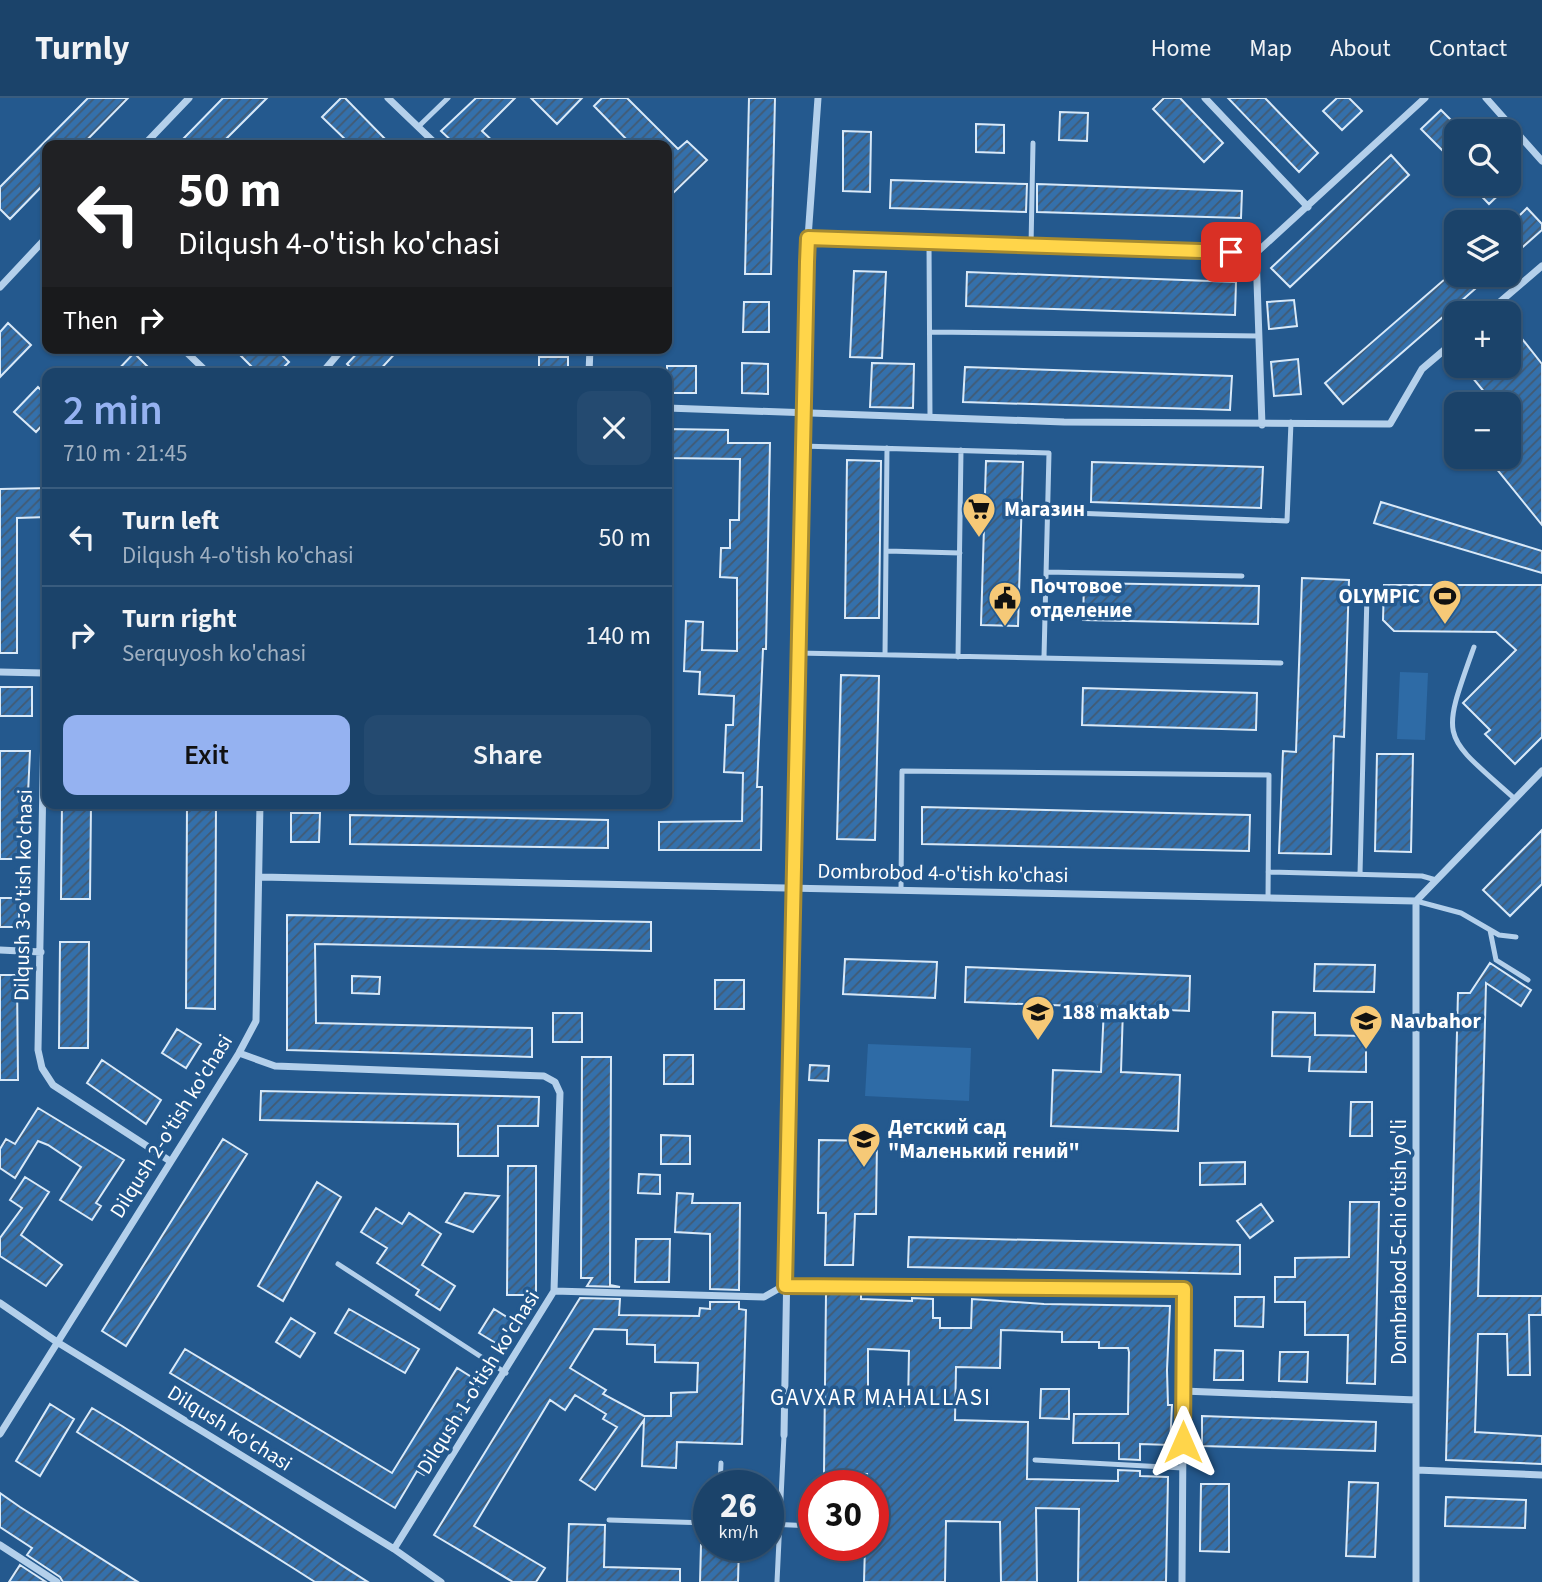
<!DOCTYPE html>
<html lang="en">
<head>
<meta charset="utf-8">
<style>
  :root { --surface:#1b436a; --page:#244a70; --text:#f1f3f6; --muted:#a0b0c1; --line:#395c7e; --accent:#95b2f1 }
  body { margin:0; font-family:"Source Sans 3",sans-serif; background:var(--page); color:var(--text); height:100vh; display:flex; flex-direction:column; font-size:26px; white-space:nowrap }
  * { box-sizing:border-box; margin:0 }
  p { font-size:23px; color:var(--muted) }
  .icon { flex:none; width:38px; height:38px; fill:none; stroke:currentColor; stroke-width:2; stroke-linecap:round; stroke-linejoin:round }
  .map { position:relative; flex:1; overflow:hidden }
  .sheet { position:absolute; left:42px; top:270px; width:630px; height:441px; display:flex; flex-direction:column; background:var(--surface); border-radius:14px; box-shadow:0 2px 5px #0004,0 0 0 2px var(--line) }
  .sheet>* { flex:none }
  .guide { position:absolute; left:42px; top:42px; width:630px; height:214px; border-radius:14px; box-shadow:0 2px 5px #0004,0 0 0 2px var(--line); background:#202124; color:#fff; overflow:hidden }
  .fabs { position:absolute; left:1444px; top:21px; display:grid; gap:14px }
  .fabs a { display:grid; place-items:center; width:77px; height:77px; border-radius:14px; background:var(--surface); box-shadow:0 2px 5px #0004,0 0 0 2px var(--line); font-size:35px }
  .speed { position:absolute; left:693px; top:1372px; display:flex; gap:14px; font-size:35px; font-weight:700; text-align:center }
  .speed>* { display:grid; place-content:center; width:91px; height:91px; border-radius:50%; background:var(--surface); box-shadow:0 2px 5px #0004,0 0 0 2px var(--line); line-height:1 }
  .speed small { font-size:18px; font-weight:400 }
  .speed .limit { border:10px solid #d22; background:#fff; color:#111 }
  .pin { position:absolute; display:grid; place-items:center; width:60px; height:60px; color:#fff; margin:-30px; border-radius:14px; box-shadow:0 4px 10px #0006 }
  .me { position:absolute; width:77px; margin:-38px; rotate:0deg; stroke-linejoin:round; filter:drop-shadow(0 0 5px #0008) }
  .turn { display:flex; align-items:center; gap:24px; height:147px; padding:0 21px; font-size:32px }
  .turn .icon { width:91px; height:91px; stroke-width:2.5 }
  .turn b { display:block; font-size:49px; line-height:60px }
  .then { display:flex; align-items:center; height:66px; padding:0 21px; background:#0003; gap:14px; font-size:26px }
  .round { display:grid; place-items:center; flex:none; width:74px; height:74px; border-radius:14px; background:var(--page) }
  .overview { display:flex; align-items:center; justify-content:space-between; height:119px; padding:0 21px }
  h1 { font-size:42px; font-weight:600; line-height:52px; color:var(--accent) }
  .primary-button { display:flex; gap:14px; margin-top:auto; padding:14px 21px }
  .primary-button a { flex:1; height:80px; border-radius:14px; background:var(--accent); color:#111; font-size:28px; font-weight:600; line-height:80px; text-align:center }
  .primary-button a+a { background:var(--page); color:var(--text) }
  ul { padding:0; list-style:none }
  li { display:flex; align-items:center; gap:21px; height:98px; padding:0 21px; border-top:2px solid var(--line) }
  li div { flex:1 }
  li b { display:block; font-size:26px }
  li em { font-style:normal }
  header { display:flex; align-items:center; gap:42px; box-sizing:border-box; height:98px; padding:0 35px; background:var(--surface); border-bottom:2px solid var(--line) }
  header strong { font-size:33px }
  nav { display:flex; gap:38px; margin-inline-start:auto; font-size:24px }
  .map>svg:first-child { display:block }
  .pitch { fill:#2e6ba6 }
  .building { fill:url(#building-hatch); stroke:#d9e9f8; stroke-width:2; fill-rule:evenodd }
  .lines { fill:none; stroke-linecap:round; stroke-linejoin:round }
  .service { stroke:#b4d0eb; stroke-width:5 }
  .minor { stroke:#b4d0eb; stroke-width:7 }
  .route-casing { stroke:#a68a30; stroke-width:18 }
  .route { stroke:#ffd54a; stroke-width:12 }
  .labels { text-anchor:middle; stroke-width:7; stroke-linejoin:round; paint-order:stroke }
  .poi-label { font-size:21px; font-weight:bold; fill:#fff; stroke:#24598e; text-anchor:start }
  .street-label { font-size:21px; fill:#fff; stroke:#24598e }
  .neighbourhood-label { font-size:23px; letter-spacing:2px; fill:#fff; stroke:#24598e }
</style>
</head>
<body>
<header>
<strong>Turnly</strong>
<nav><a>Home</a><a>Map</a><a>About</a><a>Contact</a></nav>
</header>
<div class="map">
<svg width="1542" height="1484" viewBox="0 0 1542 1484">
  <defs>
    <pattern id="building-hatch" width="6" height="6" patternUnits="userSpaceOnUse" patternTransform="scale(1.75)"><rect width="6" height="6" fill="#3470ab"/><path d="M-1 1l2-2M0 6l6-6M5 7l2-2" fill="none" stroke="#425a72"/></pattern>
  </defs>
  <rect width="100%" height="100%" fill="#24598e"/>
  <path class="pitch" d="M1400,574L1428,575L1425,642L1397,641Z
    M868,946L971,950L969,1003L865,998Z"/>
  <path class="building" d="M88,0H128L82,47H47V83L10,121L0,111V89Z
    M223,0H267L220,47H191L184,40Z
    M341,0H345L391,47H351L322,19Z
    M476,0H515L482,33L497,47H456L441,33Z
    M531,0H582L557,26Z
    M602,0H627L678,51L687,43L707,62L667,101V47H632L594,8Z
    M749,0H775L771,176H745Z
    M1164,0H1180L1223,45L1204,64L1153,11Z
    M1228,0H1265L1318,55L1299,74Z
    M1337,0H1349L1362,13L1342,32L1323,13Z
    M1441,12L1460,31L1456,33V66L1421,31Z
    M1060,14L1088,15L1087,43L1059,42Z
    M976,26L1004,27V55L976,54Z
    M843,33L871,34L870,94L843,93Z
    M1391,57L1409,77L1290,189L1271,170Z
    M891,82L1027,86L1026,114L890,110Z
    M1037,86L1242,93L1241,120L1037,114Z
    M1470,86H1510L1489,106Z
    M1527,110L1542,126V132L1508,162L1509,128Z
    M854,173L886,174L882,260L850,259Z
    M967,174L1236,184L1235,217L966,208Z
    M1453,174L1456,177H1491L1343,306L1325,285Z
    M1294,202L1297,228L1269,231L1267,204Z
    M744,204H769V234H743Z
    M1508,223L1542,266V427L1487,359H1508V306H1494L1463,268H1508Z
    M8,225L31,247L0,279V234Z
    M233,250H275L289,264L278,275H258Z
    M362,250H400L377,275H356L347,266Z
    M134,255L154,275H115Z
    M539,259H568V275H539Z
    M1298,261L1301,296L1274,298L1271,264Z
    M742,265L768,266V296L742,295Z
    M872,265L914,266L913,310L870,309Z
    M667,268H696V295H667Z
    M965,269L1232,278L1230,312L963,304Z
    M38,289L47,298V322L36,334L14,314Z
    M667,331L728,332V345H770L766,551H763L757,689H762L761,752H659V724L742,723L743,675L724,674L726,627H733L734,598L699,596L700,574L684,573L686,523L703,524L702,552L737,553V480L720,479L721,450H730V422H739L740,361L667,360Z
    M847,362L881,363L879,520H845Z
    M986,363L1023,364L1018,528L981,527Z
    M1092,364L1263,369L1261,410L1091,404Z
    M47,390V419L17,420V555H0V391Z
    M1381,404L1542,453V475L1374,425Z
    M1302,480L1349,482L1344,639L1334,638L1331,756L1279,755L1283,653L1296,654Z
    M1084,485L1259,488L1258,526L1083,522Z
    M1384,487H1542V639L1515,666L1485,636L1490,632L1463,605L1516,552L1496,534L1394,533L1383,522Z
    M841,577L879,578L875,742L837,741Z
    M0,589H32V618H0Z
    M1083,590L1257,595L1256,632L1082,627Z
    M0,653H30L25,761H0Z
    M1377,656H1413L1411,754L1375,753Z
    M62,705H91L90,801H61Z
    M187,705H216L215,911L186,910Z
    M922,709L1250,717L1249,753L922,746Z
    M291,715H320L319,744H291Z
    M350,717L608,722V750L350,746Z
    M1542,732V786L1510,818L1483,792Z
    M0,800H19V829H0Z
    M287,817L651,824V853L315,846L316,925L532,930V959L287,952Z
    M60,844H89L88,950H59Z
    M845,861L937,864L935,900L843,896Z
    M1490,865L1531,892L1521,908L1486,885L1478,1198H1542V1217H1529L1530,1277H1508L1507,1236H1478L1475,1334L1542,1338V1366L1446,1362L1458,895H1470Z
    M1315,866L1375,867L1374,894L1314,893Z
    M966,869L1190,878L1189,913L1123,910L1121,974L1180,977L1178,1033L1051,1028L1053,972L1101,974L1104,909L965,904Z
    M0,877H17L18,982H0Z
    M352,878L380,879L379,896L352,895Z
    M715,882H744V911H715Z
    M1273,914L1315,915V937L1366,938V974L1309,973L1310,959L1272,958Z
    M553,915H582V944H553Z
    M177,931L201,946L186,970L162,955Z
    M664,957H693V986H664Z
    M582,959H611L610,1187L620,1189L587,1188L592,1180H581Z
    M102,962L161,1002L146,1026L87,985Z
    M810,967L829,968L828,983L809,982Z
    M261,993L539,999L538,1028H498V1058H458V1026L260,1022Z
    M1351,1004H1372V1038H1350Z
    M38,1010L124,1062L96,1105L101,1108L92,1122L60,1102L81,1069L48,1047L38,1043L15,1080L0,1070V1051L6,1041L15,1046Z
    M661,1037L690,1038V1066H661Z
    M223,1041L247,1056L126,1248L102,1233Z
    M819,1042L877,1043L876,1116H855L853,1167H825L826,1115H818Z
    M1245,1064V1086L1200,1087V1065Z
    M508,1068H536V1197H507Z
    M639,1076L660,1077V1096L638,1095Z
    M25,1079L49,1094L21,1137L62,1167L46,1188L0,1158V1140L22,1110L10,1102Z
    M317,1084L341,1099L283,1203L258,1188Z
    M465,1095L499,1098L473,1134L446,1124Z
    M677,1095L693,1096L692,1105H740L739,1192L710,1191V1136L675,1134Z
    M1350,1104H1379L1375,1286L1347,1285L1348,1237H1305V1204H1275V1179H1295V1160L1349,1159Z
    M1261,1106L1273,1123L1250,1140L1237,1123Z
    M376,1110L402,1126L409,1115L441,1136L422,1167L455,1188L440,1212L416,1197L419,1192L377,1165L387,1150L361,1134Z
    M909,1139L1240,1147V1176L908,1169Z
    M636,1141H670L669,1184H635Z
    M826,1195L861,1196V1201L912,1203V1200L933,1201V1220H940V1230H971L972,1201L1044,1206L1170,1208L1167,1272L1168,1307H1172L1170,1347L1140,1346V1362L1119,1361V1345H1073L1074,1316H1128L1129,1254L1128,1250H1099V1244H1062V1234L1001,1232L1000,1270L956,1269L955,1322L1028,1324L1027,1381L1118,1383V1372L1140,1373V1378L1168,1379L1166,1484H1078L1079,1411L1036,1410L1037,1484H1001L1000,1424L946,1423L945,1484H864L865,1447H873V1388H866L867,1376L824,1375ZM868,1251L909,1253L908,1308H868Z
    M1235,1199H1264L1263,1229L1235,1228Z
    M580,1200L620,1201L619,1217L699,1218L700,1210L710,1211V1204H739V1211L746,1212L742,1346L677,1344L676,1370L642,1368L644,1322L595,1392L580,1382L617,1329L603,1321L606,1316L575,1297L565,1312L550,1302L474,1428L545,1470L536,1484H513L434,1437ZM594,1231L627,1232V1246L655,1247V1264L698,1265L697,1294L671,1295V1318H644L603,1296L606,1292L570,1270Z
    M349,1211L419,1251L405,1275L335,1235Z
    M494,1211L518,1226L504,1250L479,1235Z
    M291,1220L315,1235L300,1259L276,1244Z
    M185,1251L392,1375L457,1270L481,1285L424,1377L417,1373L395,1410L170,1275Z
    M1215,1252L1243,1253V1282H1214Z
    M1280,1254H1308L1307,1284L1279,1283Z
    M1041,1291H1069V1321L1040,1320Z
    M50,1306L74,1321L40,1378L16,1363Z
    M92,1310L122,1328L368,1484H315L293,1470L77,1334Z
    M1202,1318L1376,1324L1375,1353L1202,1348Z
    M1349,1384L1378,1385L1375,1459L1346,1458Z
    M1201,1386H1229V1454L1200,1453Z
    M0,1395L20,1409L138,1484H63L60,1479L27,1457L32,1450L0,1429Z
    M1446,1399L1526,1402L1525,1430L1445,1428Z
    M569,1426L605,1427L604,1469L680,1471V1484H567Z
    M701,1447H739L738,1484H700Z
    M20,1467L46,1484H9Z"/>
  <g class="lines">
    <path class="service" d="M418,29L448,0
      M929,145L930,319
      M1031,148L1033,45
      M930,234L1259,238
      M801,348L1049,355L1044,559
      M1047,414L1287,423L1291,324
      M887,453L960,455
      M1046,474L1242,478
      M1474,549C1440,644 1441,635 1515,701
      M797,555L1281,565
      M885,557L887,350
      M958,559L961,352
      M1268,774L1422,778L1436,782
      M1360,776L1367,496
      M901,791L902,673L1269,677L1268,800
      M1416,803L1461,815L1499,837L1516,839
      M1490,832L1496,862L1528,882
      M338,1166L506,1275
      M1035,1362L1183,1370
      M720,1388L721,1365
      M609,1422L709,1425
      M768,1426L814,1428
      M777,1484L784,1337"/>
    <path class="minor" d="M388,0L437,47
      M1205,0L1308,109
      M1486,0L1542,63
      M144,47L189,0
      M808,140L1256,155
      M0,189L47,139
      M1487,215L1542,168
      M182,250L208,275
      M322,275L343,250
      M589,275L590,250
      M667,310L1064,324L1390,326L1422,271L1456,242
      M1262,327L1256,155L1425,0
      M47,464L38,952L42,970L53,987L170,1063
      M0,574L43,575
      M260,779L1416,803
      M1416,803L1542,673
      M0,852L41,854
      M239,955L275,968L544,978L555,984L560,995L554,1193L394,1451
      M554,1193L764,1199L785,1187L1184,1191L1182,1484
      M0,1205L57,1244L394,1451L441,1484
      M1183,1293L1416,1302
      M0,1336L239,955L256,923L260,705
      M784,1337L802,314L808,140L818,0
      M1416,1372L1542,1377
      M0,1447L57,1484
      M1416,1484V803"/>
  </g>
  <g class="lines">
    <defs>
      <path id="route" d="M1183,1344L1184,1191L785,1188L807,164L808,140L1231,154"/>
    </defs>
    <use href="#route" class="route-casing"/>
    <use href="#route" class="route"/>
  </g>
  <defs>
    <symbol id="supermarket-pin" viewBox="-11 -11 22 30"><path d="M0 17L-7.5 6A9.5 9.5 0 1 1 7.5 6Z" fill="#f6c977" stroke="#24598e"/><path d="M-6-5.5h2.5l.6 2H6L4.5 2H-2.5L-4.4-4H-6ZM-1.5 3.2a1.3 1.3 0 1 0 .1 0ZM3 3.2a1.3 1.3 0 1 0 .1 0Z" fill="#111"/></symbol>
    <symbol id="stadium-pin" viewBox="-11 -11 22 30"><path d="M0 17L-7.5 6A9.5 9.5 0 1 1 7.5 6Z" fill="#f6c977" stroke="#24598e"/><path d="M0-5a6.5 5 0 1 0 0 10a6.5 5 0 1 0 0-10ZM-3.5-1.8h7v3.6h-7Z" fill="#111"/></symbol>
    <symbol id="civic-pin" viewBox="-11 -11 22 30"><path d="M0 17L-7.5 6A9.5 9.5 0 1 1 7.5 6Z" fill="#f6c977" stroke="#24598e"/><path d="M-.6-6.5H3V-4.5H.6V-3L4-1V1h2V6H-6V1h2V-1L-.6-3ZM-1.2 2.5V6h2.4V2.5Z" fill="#111"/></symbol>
    <symbol id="school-pin" viewBox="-11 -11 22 30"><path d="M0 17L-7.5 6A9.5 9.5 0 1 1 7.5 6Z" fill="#f6c977" stroke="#24598e"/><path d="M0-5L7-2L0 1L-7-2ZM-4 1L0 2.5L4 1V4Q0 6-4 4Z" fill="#111"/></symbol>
  </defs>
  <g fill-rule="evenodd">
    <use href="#supermarket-pin" x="960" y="392" width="38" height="52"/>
    <use href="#stadium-pin" x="1426" y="479" width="38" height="52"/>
    <use href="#civic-pin" x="986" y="481" width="38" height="52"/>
    <use href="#school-pin" x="1019" y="895" width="38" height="52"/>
    <use href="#school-pin" x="1347" y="904" width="38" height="52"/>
    <use href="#school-pin" x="845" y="1022" width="38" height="52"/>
  </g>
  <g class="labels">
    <g class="poi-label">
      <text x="1004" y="418">Магазин</text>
      <text x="1030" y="495">Почтовое<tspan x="1030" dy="24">отделение</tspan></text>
      <text x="1420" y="505" text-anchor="end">OLYMPIC</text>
      <text x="1062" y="921">188 maktab</text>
      <text x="1390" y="930">Navbahor</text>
      <text x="888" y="1036">Детский сад<tspan x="888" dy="24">"Маленький гений"</tspan></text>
    </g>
    <g class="street-label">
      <text transform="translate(943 775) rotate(1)" y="7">Dombrobod 4-o'tish ko'chasi</text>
      <text transform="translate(23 797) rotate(-89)" y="7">Dilqush 3-o'tish ko'chasi</text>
      <text transform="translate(171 1028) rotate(-58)" y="7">Dilqush 2-o'tish ko'chasi</text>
      <text transform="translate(1399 1144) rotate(-90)" y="7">Dombrabod 5-chi o'tish yo'li</text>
      <text transform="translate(478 1284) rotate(-58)" y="7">Dilqush 1-o'tish ko'chasi</text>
      <text transform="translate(230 1330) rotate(32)" y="7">Dilqush ko'chasi</text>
    </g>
    <g class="neighbourhood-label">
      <text x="881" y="1307">GAVXAR MAHALLASI</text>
    </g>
  </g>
</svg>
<div class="fabs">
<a><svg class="icon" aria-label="search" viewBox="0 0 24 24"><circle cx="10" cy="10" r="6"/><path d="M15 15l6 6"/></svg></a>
<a><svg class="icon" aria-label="layers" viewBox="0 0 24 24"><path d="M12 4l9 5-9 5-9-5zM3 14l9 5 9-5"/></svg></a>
<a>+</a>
<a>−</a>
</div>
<div class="speed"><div>26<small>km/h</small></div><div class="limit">30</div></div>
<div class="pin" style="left:1231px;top:154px;background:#d93025"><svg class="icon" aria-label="arrive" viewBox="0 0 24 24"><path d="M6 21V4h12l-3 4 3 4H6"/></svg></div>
<svg class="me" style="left:1183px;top:1344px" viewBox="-20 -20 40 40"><path d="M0-17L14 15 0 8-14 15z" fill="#ffd54a" stroke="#fff" stroke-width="4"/></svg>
<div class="guide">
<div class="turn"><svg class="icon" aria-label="left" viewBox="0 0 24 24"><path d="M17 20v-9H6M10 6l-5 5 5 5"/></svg><div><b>50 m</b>Dilqush 4-o'tish ko'chasi</div></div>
<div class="then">Then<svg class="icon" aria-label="right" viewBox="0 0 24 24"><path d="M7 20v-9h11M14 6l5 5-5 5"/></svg></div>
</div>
<section class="sheet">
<div class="overview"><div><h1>2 min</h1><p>710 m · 21:45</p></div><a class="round"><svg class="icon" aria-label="close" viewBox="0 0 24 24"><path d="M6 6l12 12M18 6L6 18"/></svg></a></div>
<ul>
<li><svg class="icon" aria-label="left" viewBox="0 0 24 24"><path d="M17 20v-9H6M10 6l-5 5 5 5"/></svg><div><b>Turn left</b><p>Dilqush 4-o'tish ko'chasi</p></div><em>50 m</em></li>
<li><svg class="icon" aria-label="right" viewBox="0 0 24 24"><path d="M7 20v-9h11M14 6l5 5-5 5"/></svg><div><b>Turn right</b><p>Serquyosh ko'chasi</p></div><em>140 m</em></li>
</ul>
<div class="primary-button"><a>Exit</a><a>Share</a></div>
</section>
</div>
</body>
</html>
